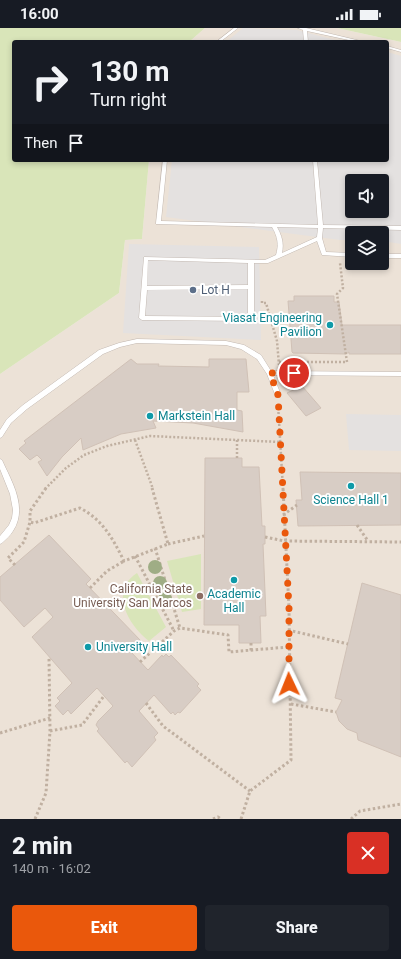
<!DOCTYPE html>
<html lang="en">
<head>
<meta charset="utf-8">
<style>
  :root { --surface:#171b24; --page:#20242c; --text:#f1f3f6; --muted:#9ea1a6; --accent:#ea580c }
  body { margin:0; font-family:Roboto,sans-serif; background:var(--page); color:var(--text); height:100vh; display:flex; flex-direction:column; font-size:15px; white-space:nowrap }
  * { box-sizing:border-box; margin:0 }
  p { font-size:13px; color:var(--muted) }
  .icon { flex:none; width:22px; height:22px; fill:none; stroke:currentColor; stroke-width:2; stroke-linecap:round; stroke-linejoin:round }
  .map { position:relative; height:791px; overflow:hidden }
  .side { display:flex; flex-direction:column; background:var(--surface); flex:1 }
  .side>* { flex:none }
  .guide { position:absolute; left:12px; top:12px; width:377px; height:122px; border-radius:4px; box-shadow:0 2px 6px #0003; background:#171b24; color:var(--text); overflow:hidden }
  .fabs { position:absolute; left:345px; top:146px; display:grid; gap:8px }
  .fabs a { display:grid; place-items:center; width:44px; height:44px; border-radius:4px; background:var(--surface); box-shadow:0 2px 6px #0003; font-size:20px }
  .pin { position:absolute; display:grid; place-items:center; width:34px; height:34px; color:#fff; margin:-17px; border:2px solid #fff; border-radius:50%; box-shadow:0 1px 4px #0007 }
  .me { position:absolute; width:44px; margin:-22px; rotate:358deg; stroke-linejoin:round; filter:drop-shadow(0 0 3px #0008) }
  .turn { display:flex; align-items:center; gap:14px; height:84px; padding:0 12px; font-size:18px }
  .turn .icon { width:52px; height:52px; stroke-width:2.5 }
  .turn b { display:block; font-size:28px; line-height:34px }
  .then { display:flex; align-items:center; height:38px; padding:0 12px; background:#0003; gap:8px; font-size:15px }
  .round { display:grid; place-items:center; flex:none; width:42px; height:42px; border-radius:4px; background:var(--page) }
  .summary { display:flex; align-items:center; justify-content:space-between; height:68px; padding:0 12px }
  h1 { font-size:24px; font-weight:800; line-height:30px }
  .action { display:flex; gap:8px; margin-top:auto; padding:8px 12px }
  .action a { flex:1; height:46px; border-radius:4px; background:var(--accent); color:#fff; font-size:16px; font-weight:800; line-height:46px; text-align:center }
  .action a+a { background:var(--page); color:var(--text) }
  .status { display:flex; justify-content:space-between; align-items:center; height:28px; padding:0 20px; background:var(--surface); direction:ltr }
  .status svg { height:11px; fill:currentColor }
  .map>svg:first-child { display:block }
  .education { fill:#ece2d7; fill-rule:evenodd }
  .green { fill:#d9e5b9 }
  .parking { fill:#e4e1e0; fill-rule:evenodd }
  .building { fill:#d8cdc5; stroke:#d0c1b6 }
  .lines { fill:none; stroke-linecap:round; stroke-linejoin:round }
  .service-casing { stroke:#c3b9b2; stroke-width:1 }
  .path-far1 { stroke:#c0b0a1; stroke-width:2.5; stroke-dasharray:2 2; stroke-linecap:butt }
  .path { stroke:#c0b0a1; stroke-width:3; stroke-dasharray:2.5 2.5; stroke-linecap:butt }
  .service { fill:#fff; fill-rule:evenodd }
  .tree { fill:#9fad85 }
  .route { stroke:#ea580c; stroke-width:7; stroke-dasharray:0 12.6 }
  .service-dot { fill:#5c6f8a; stroke:#fff; stroke-width:1.5 }
  .culture-dot { fill:#0f9aa8; stroke:#fff; stroke-width:1.5 }
  .education-dot { fill:#8d6e63; stroke:#fff; stroke-width:1.5 }
  .labels { text-anchor:middle; stroke-width:4; stroke-linejoin:round; paint-order:stroke }
  .service-label { font-size:12px; fill:#4e5e75; stroke:#fff; text-anchor:start }
  .culture-label { font-size:12px; fill:#0d838f; stroke:#fff; text-anchor:start }
  .education-label { font-size:12px; fill:#785e54; stroke:#fff; text-anchor:end }
</style>
</head>
<body>
<div class="status"><b>16:00</b><svg viewBox="0 0 49 12"><path d="M0 12V9h3v3zM5 12V6h3v6zM10 12V3h3v9zM15 12V0h3v12zM26 1h20v11H26zM47 4h2v5h-2z"/></svg></div>
<div class="map">
<svg width="401" height="791" viewBox="0 0 401 791">
  <rect width="100%" height="100%" fill="#f5f0ec"/>
  <path class="education" d="M205,0H337L401,14V791H0V346L119,265L125,212L142,211L149,132H387V14H189ZM352,153H382V183H352ZM352,205H382V235H352Z"/>
  <path class="green" d="M0,0H205L189,14H14V132H149L142,211L125,212L119,265L0,346Z
    M337,0H401V14Z
    M201,526V581L182,584L167,533Z
    M137,545L166,599L149,613C128,597 109,563 137,545Z"/>
  <path class="parking" d="M243,0L297,2L342,14H226Z
    M387,24L401,28V216L382,213V205H352V212H340L166,189L172,132H387ZM352,153H382V183H352Z
    M129,216L259,219L261,312L123,305Z
    M346,386L401,387V423L349,422Z"/>
  <path class="building" d="M294,268H334V274H339L342,297H401V326H349V324L346,326L293,325L292,324L288,273H294Z
    M131,331L137,336H159L158,338L209,339V331H246L249,364H237V382L242,383L243,404L193,395L153,393L156,400L121,406L83,422L81,410L62,429L47,448L38,434L42,432L37,427L30,432L19,421L26,415L24,413Z
    M302,358L321,380L306,388L287,365Z
    M205,430H242V439H259L262,498H265V516H263L266,588H260L261,615H239V597H204Z
    M300,444L401,445V497L298,498L296,472H302Z
    M49,507L91,551L86,556L141,613L131,624L148,642L162,627L163,629L166,626L169,629L171,627L199,656L197,658L201,662L180,685L178,684L175,687L173,684L171,686L154,667L139,683L158,705L154,709L156,712L132,739L127,733L125,735L97,703L99,701L96,697L98,693L113,678L97,660L71,686L68,682L63,687L55,678L60,673L57,670L72,655L32,609L53,589L45,580L24,599L0,572V549Z
    M362,555L401,567V729L358,712L357,705L347,701L339,693L336,684L342,672L335,670Z"/>
  <g class="lines">
    <defs>
      <path id="service" d="M234,0H238L220,14H216Z
        M298,0H306L365,14H358L307,3L308,14H304L303,2Z
        M387,18L401,22V24L387,20Z
        M163,132H167L161,193L318,197L313,132H317L323,197L401,198V202L323,200L322,210L326,224L352,225V229L322,227L317,213L268,235H254V291L253,293L142,292L139,290L144,229L265,232L276,227C279,217 278,209 272,199L156,196V195ZM277,199L318,200L317,209L282,225C284,215 282,208 277,199ZM148,232L248,235V257L147,258ZM248,261V289L145,288L147,262Z
        M382,226H401V230H382Z
        M137,311L226,313L244,317L261,327L271,343L401,344V348L273,347L281,367L280,369H276L267,346L257,331L241,321L226,317L137,315L120,319L103,326L27,381L11,395L2,409L0,410V402L7,391L23,377L99,322L119,315Z
        M0,431L2,432C12,454 28,480 13,503C10,508 6,511 2,515L0,516V508L9,497L12,490L13,482L10,466L0,441Z"/>
    </defs>
    <use href="#service" class="service-casing"/>
    <path class="path-far1" d="M262,273V275H266L277,313L279,337
      M279,334H347L337,266L343,260L340,235
      M278,376L283,461
      M135,412L153,461
      M237,412V430
      M45,461L66,440L84,427L107,418L150,408L280,414"/>
    <path class="path" d="M46,460L30,483V494L34,495L80,480C103,492 113,511 124,533L168,516L152,460
      M283,487L297,477
      M357,497L368,513
      M265,509L284,513L401,514
      M168,516L204,508
      M155,520L180,600
      M135,528L174,603
      M15,537L8,530L24,514L30,494
      M90,560L107,543L124,533
      M288,602L348,616
      M251,615V623
      M140,634L174,603L180,600L228,607L229,624L288,619
      M146,675L163,698L250,763
      M291,676L336,684
      M50,703L82,697L104,668
      M0,705L50,690
      M35,791L46,765L50,703L49,629
      M213,791L218,789L221,791
      M241,791L250,763L291,732L289,580L283,460
      M351,791L360,783L401,776"/>
    <use href="#service" class="service"/>
  </g>
  <g class="tree">
    <circle cx="155" cy="539" r="7"/>
    <circle cx="160" cy="555" r="7"/>
    <circle cx="165" cy="571" r="7"/>
  </g>
  <g class="lines">
    <path class="route" d="M289,656V580L278,367L270,345H294"/>
  </g>
  <circle class="service-dot" cx="193" cy="262" r="4"/>
  <g class="culture-dot">
    <circle cx="330" cy="297" r="4"/>
    <circle cx="150" cy="388" r="4"/>
    <circle cx="351" cy="458" r="4"/>
    <circle cx="234" cy="552" r="4"/>
    <circle cx="88" cy="619" r="4"/>
  </g>
  <circle class="education-dot" cx="200" cy="568" r="4"/>
  <g class="labels">
    <g class="service-label">
      <text x="201" y="266">Lot H</text>
    </g>
    <g class="culture-label">
      <text x="322" y="294" text-anchor="end">Viasat Engineering<tspan x="322" dy="14">Pavilion</tspan></text>
      <text x="158" y="392">Markstein Hall</text>
      <text x="351" y="476" text-anchor="middle">Science Hall 1</text>
      <text x="234" y="570" text-anchor="middle">Academic<tspan x="234" dy="14">Hall</tspan></text>
      <text x="96" y="623">University Hall</text>
    </g>
    <g class="education-label">
      <text x="192" y="565">California State<tspan x="192" dy="14">University San Marcos</tspan></text>
    </g>
  </g>
</svg>
<div class="fabs">
<a><svg class="icon" aria-label="sound" viewBox="0 0 24 24"><path d="M4 9h4l5-4v14l-5-4H4zM17 9q2 3 0 6"/></svg></a>
<a><svg class="icon" aria-label="layers" viewBox="0 0 24 24"><path d="M12 4l9 5-9 5-9-5zM3 14l9 5 9-5"/></svg></a>
</div>
<div class="pin" style="left:294px;top:345px;background:#d93025"><svg class="icon" aria-label="arrive" viewBox="0 0 24 24"><path d="M6 21V4h12l-3 4 3 4H6"/></svg></div>
<svg class="me" style="left:289px;top:656px" viewBox="-20 -20 40 40"><path d="M0-17L14 15 0 8-14 15z" fill="#ea580c" stroke="#fff" stroke-width="4"/></svg>
<div class="guide">
<div class="turn"><svg class="icon" aria-label="right" viewBox="0 0 24 24"><path d="M7 20v-9h11M14 6l5 5-5 5"/></svg><div><b>130 m</b>Turn right</div></div>
<div class="then">Then<svg class="icon" aria-label="arrive" viewBox="0 0 24 24"><path d="M6 21V4h12l-3 4 3 4H6"/></svg></div>
</div>
</div>
<section class="side">
<div class="summary"><div><h1>2 min</h1><p>140 m · 16:02</p></div><a class="round" style="background:#d93025;color:#fff"><svg class="icon" aria-label="close" viewBox="0 0 24 24"><path d="M6 6l12 12M18 6L6 18"/></svg></a></div>
<div class="action"><a>Exit</a><a>Share</a></div>
</section>
</body>
</html>
